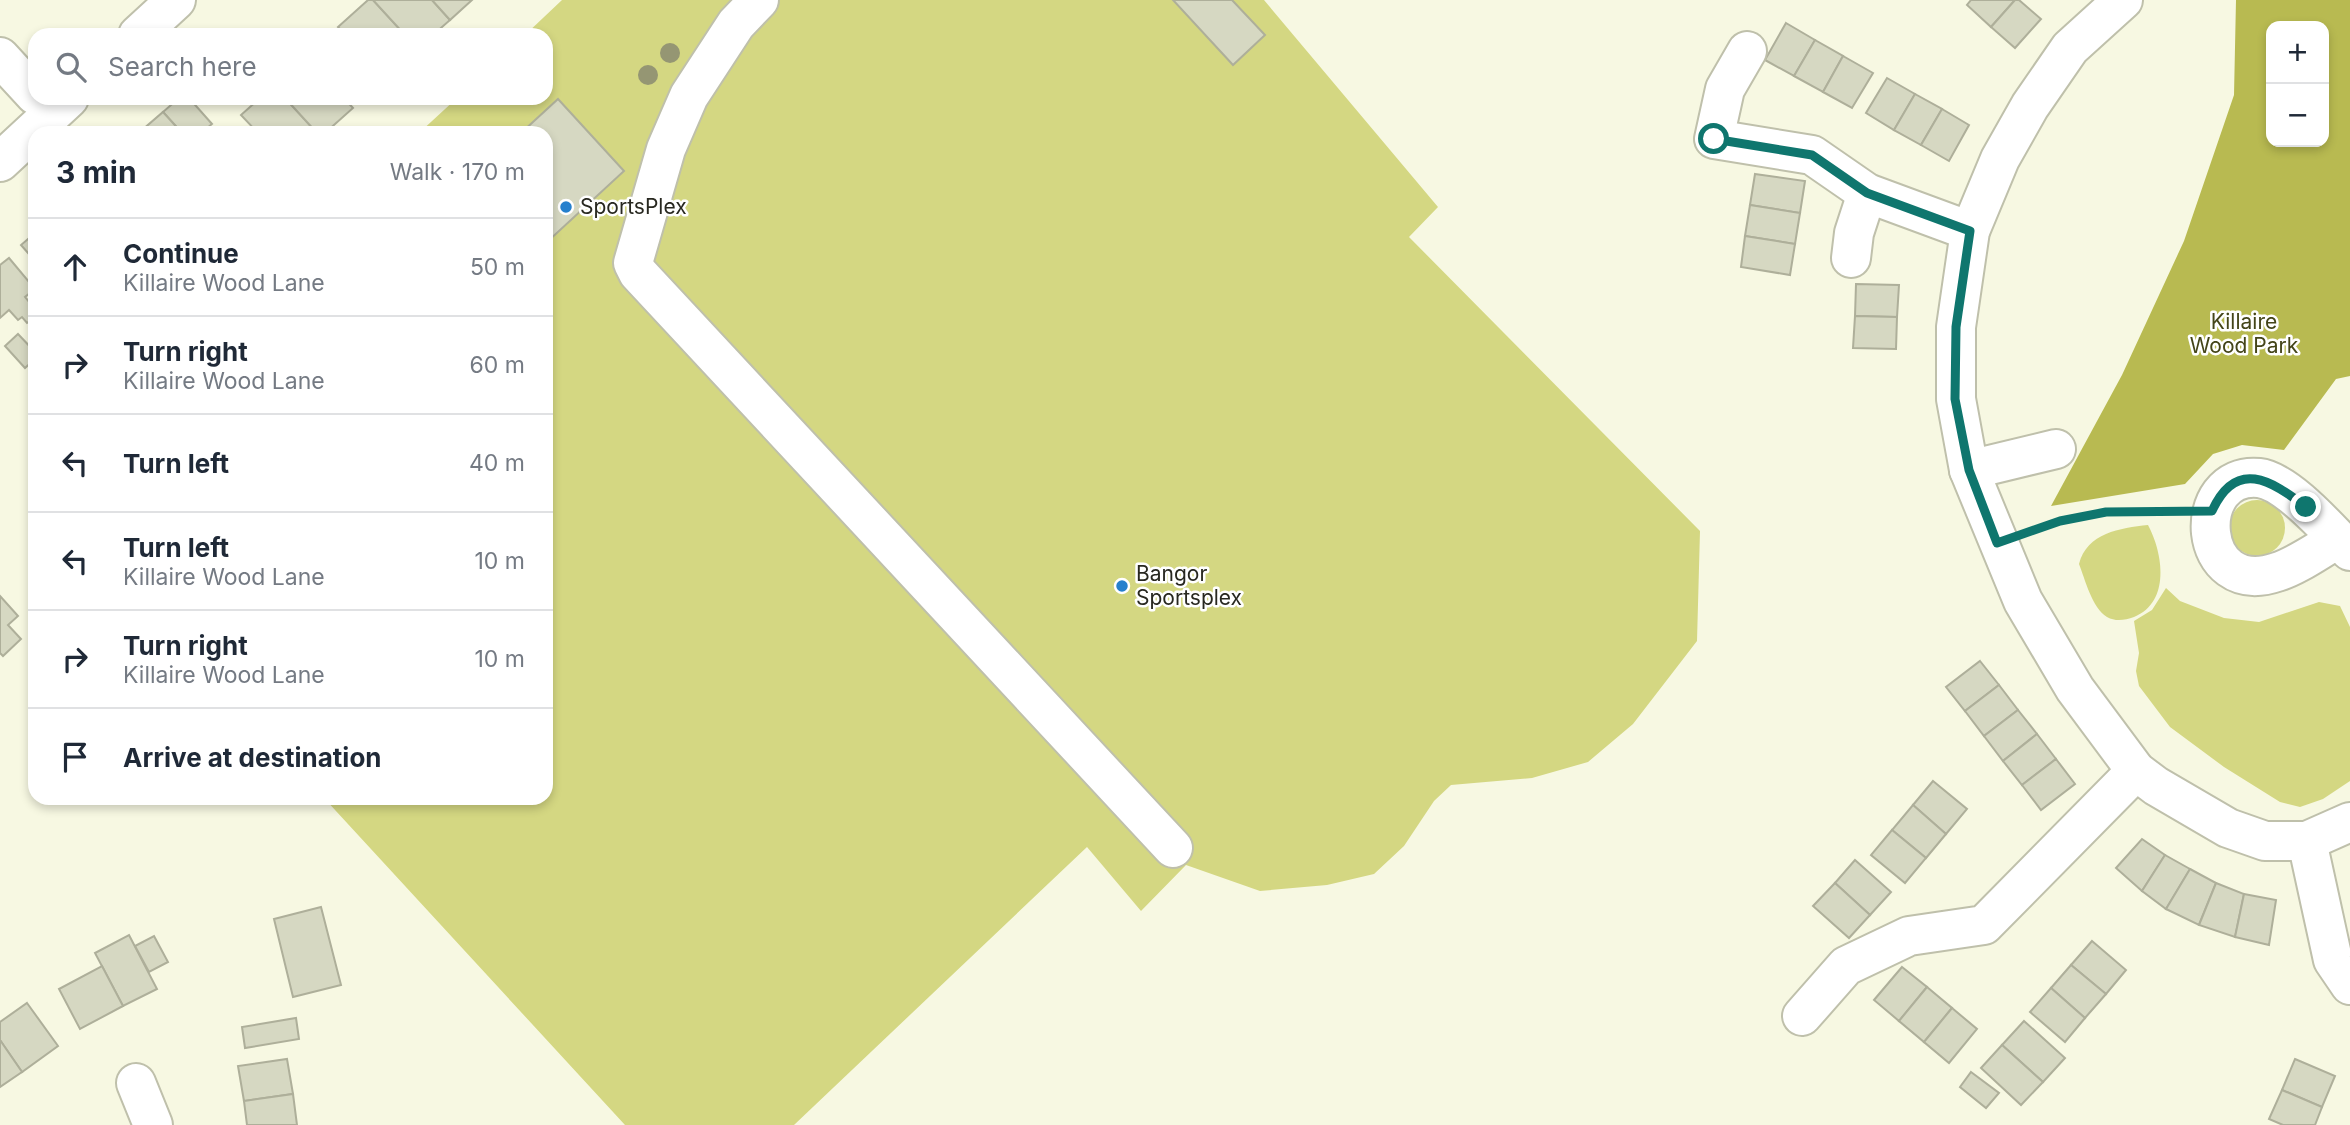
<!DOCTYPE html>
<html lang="en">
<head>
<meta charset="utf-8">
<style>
  :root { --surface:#fff; --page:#f6f6f7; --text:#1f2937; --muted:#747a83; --line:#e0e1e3 }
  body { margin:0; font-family:Inter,sans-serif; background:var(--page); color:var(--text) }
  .controls { position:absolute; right:21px; top:21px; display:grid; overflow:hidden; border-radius:14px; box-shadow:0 4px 10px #0003 }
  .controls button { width:63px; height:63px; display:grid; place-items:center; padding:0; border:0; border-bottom:2px solid var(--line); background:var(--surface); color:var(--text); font:35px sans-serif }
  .stop { position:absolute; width:21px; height:21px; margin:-16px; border:5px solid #0f766e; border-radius:50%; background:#fff }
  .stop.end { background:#0f766e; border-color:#fff; box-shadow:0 2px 7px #0008 }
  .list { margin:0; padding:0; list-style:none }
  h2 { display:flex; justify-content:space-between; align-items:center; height:91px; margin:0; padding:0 28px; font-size:30px }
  h2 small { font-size:23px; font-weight:400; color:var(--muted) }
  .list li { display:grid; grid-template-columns:46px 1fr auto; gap:21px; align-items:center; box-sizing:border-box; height:98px; padding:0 28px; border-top:2px solid var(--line) }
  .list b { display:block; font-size:26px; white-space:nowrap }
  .list p { margin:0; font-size:23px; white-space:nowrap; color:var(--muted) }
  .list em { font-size:23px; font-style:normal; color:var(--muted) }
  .icon { flex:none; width:38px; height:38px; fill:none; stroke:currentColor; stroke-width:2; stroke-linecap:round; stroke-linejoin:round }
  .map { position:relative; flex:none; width:2350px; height:1125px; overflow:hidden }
  .search { position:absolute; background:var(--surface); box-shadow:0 4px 10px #0003; left:28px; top:28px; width:525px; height:77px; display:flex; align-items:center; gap:18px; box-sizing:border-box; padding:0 24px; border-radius:21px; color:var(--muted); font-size:26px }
  .panel { position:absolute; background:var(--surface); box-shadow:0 4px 10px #0003; left:28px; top:126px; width:525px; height:679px; border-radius:21px }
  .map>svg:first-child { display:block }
  .green { fill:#d4d782 }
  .forest { fill:#b8ba51; fill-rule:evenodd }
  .building { fill:#d6d8c2; stroke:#aeaf9a; stroke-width:2 }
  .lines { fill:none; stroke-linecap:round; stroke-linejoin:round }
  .minor-casing { stroke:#bfc0ab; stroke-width:42 }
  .path { stroke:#a6a696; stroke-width:4.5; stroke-dasharray:5 5; stroke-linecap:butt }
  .minor { stroke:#fff; stroke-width:38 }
  .tree { fill:#959673 }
  .route { stroke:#0f766e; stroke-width:9 }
  .poi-dot { fill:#2580cd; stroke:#fff; stroke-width:2.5 }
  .labels { text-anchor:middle; stroke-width:5; stroke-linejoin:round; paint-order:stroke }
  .poi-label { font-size:21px; fill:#282820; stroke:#fff; text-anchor:start }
  .park-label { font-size:21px; fill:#444519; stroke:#fff }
</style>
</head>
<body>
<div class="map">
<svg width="2350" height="1125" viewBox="0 0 2350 1125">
  <rect width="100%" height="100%" fill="#f7f8e2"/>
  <g class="green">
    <polygon points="562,0 1264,0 1438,207 1409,237 1700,531 1697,641 1633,724 1588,762 1532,778 1451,785 1434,801 1404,846 1374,874 1327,885 1260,891 1186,865 1141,911 1087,847 794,1125 625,1125 324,798 546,798 546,133 419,133 457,98 546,98 546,35 525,35"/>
    <circle cx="2257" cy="528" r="28"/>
    <path d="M 2148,525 C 2163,553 2171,602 2134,617 C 2125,620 2116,622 2107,617 C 2092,608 2085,579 2079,564 C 2087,533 2120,528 2148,525 Z"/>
    <polygon points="2166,588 2180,601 2224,618 2259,622 2319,602 2340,606 2350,627 2350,781 2323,799 2300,807 2280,802 2224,767 2170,727 2139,686 2136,671 2139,653 2134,621 2152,610"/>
  </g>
  <path class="forest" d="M 2236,0 L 2350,0 L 2350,376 L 2336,379 L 2284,450 L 2242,445 L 2213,454 L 2185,484 L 2051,506 L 2122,375 L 2184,241 L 2234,95 ZM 2271,26 L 2324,26 L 2324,142 L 2271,142 Z"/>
  <g class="building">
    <polygon points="368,0 373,0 405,35 346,35 338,27"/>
    <polygon points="373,0 432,0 450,20 433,35 405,35"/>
    <polygon points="432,0 472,0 450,20"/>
    <polygon points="1173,0 1232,0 1265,35 1233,65"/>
    <polygon points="1971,0 2015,0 1991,27 1967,5"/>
    <polygon points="2015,0 2019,0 2041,19 2015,48 1991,27"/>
    <polygon points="1786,23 1815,40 1794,76 1765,60"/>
    <polygon points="1815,40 1843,56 1823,92 1794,76"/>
    <polygon points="1843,56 1873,73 1852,108 1823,92"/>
    <polygon points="1887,78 1915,94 1894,130 1866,113"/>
    <polygon points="1915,94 1942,109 1921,145 1894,130"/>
    <polygon points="179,98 189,98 212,124 201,133 182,133 163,112"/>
    <polygon points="260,98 285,98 317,133 258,133 241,115"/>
    <polygon points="285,98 344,98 353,108 325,133 317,133"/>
    <polygon points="558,99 624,171 546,243 546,133 521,133"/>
    <polygon points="1942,109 1969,125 1949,161 1921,145"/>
    <polygon points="163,112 182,133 144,133 141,131"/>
    <polygon points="1755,174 1805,181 1800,213 1750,205"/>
    <polygon points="1750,205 1800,213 1795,244 1745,236"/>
    <polygon points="35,233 35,261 21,245"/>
    <polygon points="1745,236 1795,244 1790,275 1741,267"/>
    <polygon points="9,258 35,289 25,297 35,309 35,317 27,323 22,317 18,320 9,310 0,318 0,265"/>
    <polygon points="1856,284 1899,285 1897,317 1855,316"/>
    <polygon points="1855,316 1897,317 1896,349 1853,348"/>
    <polygon points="18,334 35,352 35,359 25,368 5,346"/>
    <polygon points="0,596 18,616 8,625 21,639 3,656 0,653"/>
    <polygon points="1980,661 1999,685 1965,711 1946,687"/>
    <polygon points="1999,685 2018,710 1984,736 1965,711"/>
    <polygon points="2018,710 2037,734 2003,761 1984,736"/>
    <polygon points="2037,734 2056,759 2022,785 2003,761"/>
    <polygon points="2056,759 2075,784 2041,810 2022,785"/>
    <polygon points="1933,781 1967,809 1946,834 1913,805"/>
    <polygon points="1913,805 1946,834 1926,858 1892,830"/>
    <polygon points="1892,830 1926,858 1905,883 1871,855"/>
    <polygon points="2142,839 2165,855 2142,891 2116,868"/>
    <polygon points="2165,855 2190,869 2166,909 2142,891"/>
    <polygon points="1855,860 1891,892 1870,915 1835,883"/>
    <polygon points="2190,869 2216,883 2199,925 2166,909"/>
    <polygon points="1835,883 1870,915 1849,938 1813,906"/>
    <polygon points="2216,883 2244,894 2235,937 2199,925"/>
    <polygon points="2244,894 2276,900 2269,945 2235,937"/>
    <polygon points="321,907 341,985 293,997 274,919"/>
    <polygon points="129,935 157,989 123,1006 95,953"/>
    <polygon points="154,936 168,962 149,972 135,946"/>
    <polygon points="2092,941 2126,970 2106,994 2071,965"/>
    <polygon points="2071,965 2106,994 2085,1018 2051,988"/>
    <polygon points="102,966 123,1006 80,1029 59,989"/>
    <polygon points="1902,967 1927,987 1899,1021 1874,1000"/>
    <polygon points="1927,987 1952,1008 1924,1042 1899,1021"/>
    <polygon points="2051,988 2085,1018 2065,1042 2030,1012"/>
    <polygon points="27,1003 58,1046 22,1072 0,1040 0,1022"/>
    <polygon points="1952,1008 1977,1029 1949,1063 1924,1042"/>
    <polygon points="296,1018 299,1039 245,1048 242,1027"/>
    <polygon points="2024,1021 2065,1058 2043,1082 2002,1045"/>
    <polygon points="0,1040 22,1072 0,1087"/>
    <polygon points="2002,1045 2043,1082 2021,1105 1981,1068"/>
    <polygon points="287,1059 293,1094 244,1101 238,1066"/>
    <polygon points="2295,1059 2335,1076 2322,1107 2282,1090"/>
    <polygon points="1971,1072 1999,1093 1986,1108 1960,1087"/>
    <polygon points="2282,1090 2322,1107 2315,1125 2283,1125 2269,1119"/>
    <polygon points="293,1094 297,1125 247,1125 244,1101"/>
  </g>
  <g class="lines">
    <defs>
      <g id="minor">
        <polyline points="759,0 736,24 689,96 666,149 633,263 638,273 1173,848"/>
        <polyline points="2123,0 2070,48 2030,106 2000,159 1970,231 1956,327 1956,399 1969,470 2023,601 2075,689 2136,771 2156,786 2228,828 2265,841 2307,841 2350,822"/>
        <polyline points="138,35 176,0"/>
        <polyline points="1747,51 1725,89 1714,139 1812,155 1867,193 1970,231"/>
        <polyline points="0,57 35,95"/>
        <polyline points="0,162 69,98"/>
        <polyline points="1851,258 1854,233 1867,193"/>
        <polyline points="1969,470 2056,449"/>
        <path d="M 2338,539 C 2320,549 2297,566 2277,572 C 2195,600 2189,471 2259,478 C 2287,481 2330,531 2350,551"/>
        <polyline points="2307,841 2333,960 2350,985"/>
        <polyline points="1802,1016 1846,966 1909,936 1984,925 2136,771"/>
        <polyline points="136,1083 153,1125"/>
      </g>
    </defs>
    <use href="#minor" class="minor-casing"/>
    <polyline class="path" points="2033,530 2060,521 2106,512 2176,511"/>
    <use href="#minor" class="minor"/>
  </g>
  <g class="tree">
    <circle cx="670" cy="53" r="10"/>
    <circle cx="648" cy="75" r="10"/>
  </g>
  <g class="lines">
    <path class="route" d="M 1714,139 L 1812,155 L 1867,193 L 1970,231 L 1956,327 L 1955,399 L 1969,470 L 1997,543 L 2060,521 L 2106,512 L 2212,511 C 2236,458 2271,480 2306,507"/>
  </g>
  <g class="poi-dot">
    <circle cx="566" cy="207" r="7"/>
    <circle cx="1122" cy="586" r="7"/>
  </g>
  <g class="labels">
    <g class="poi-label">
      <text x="580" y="214">SportsPlex</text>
      <text x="1136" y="581">Bangor<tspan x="1136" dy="24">Sportsplex</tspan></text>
    </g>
    <g class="park-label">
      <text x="2244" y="329">Killaire<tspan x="2244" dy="24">Wood Park</tspan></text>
    </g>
  </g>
</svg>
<div class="controls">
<button>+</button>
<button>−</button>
</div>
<div class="stop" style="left:1714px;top:139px"></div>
<div class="stop end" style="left:2306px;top:507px"></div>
<div class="search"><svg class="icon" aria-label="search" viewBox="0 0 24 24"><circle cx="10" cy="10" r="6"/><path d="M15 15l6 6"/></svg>Search here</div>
<section class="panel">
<h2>3 min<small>Walk · 170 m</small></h2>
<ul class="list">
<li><svg class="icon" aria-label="ahead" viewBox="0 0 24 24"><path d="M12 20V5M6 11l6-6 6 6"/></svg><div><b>Continue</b><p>Killaire Wood Lane</p></div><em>50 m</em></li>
<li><svg class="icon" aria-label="right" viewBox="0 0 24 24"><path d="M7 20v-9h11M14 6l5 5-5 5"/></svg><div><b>Turn right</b><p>Killaire Wood Lane</p></div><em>60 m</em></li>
<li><svg class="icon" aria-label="left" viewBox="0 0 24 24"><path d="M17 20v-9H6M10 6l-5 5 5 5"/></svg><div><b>Turn left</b></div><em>40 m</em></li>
<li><svg class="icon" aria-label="left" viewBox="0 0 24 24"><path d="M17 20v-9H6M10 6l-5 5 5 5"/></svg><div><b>Turn left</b><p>Killaire Wood Lane</p></div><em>10 m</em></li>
<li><svg class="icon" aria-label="right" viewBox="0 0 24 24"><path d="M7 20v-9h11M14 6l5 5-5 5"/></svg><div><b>Turn right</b><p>Killaire Wood Lane</p></div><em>10 m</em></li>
<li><svg class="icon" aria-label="arrive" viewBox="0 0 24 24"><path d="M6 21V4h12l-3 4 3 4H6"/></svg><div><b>Arrive at destination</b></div></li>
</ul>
</section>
</div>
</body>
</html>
